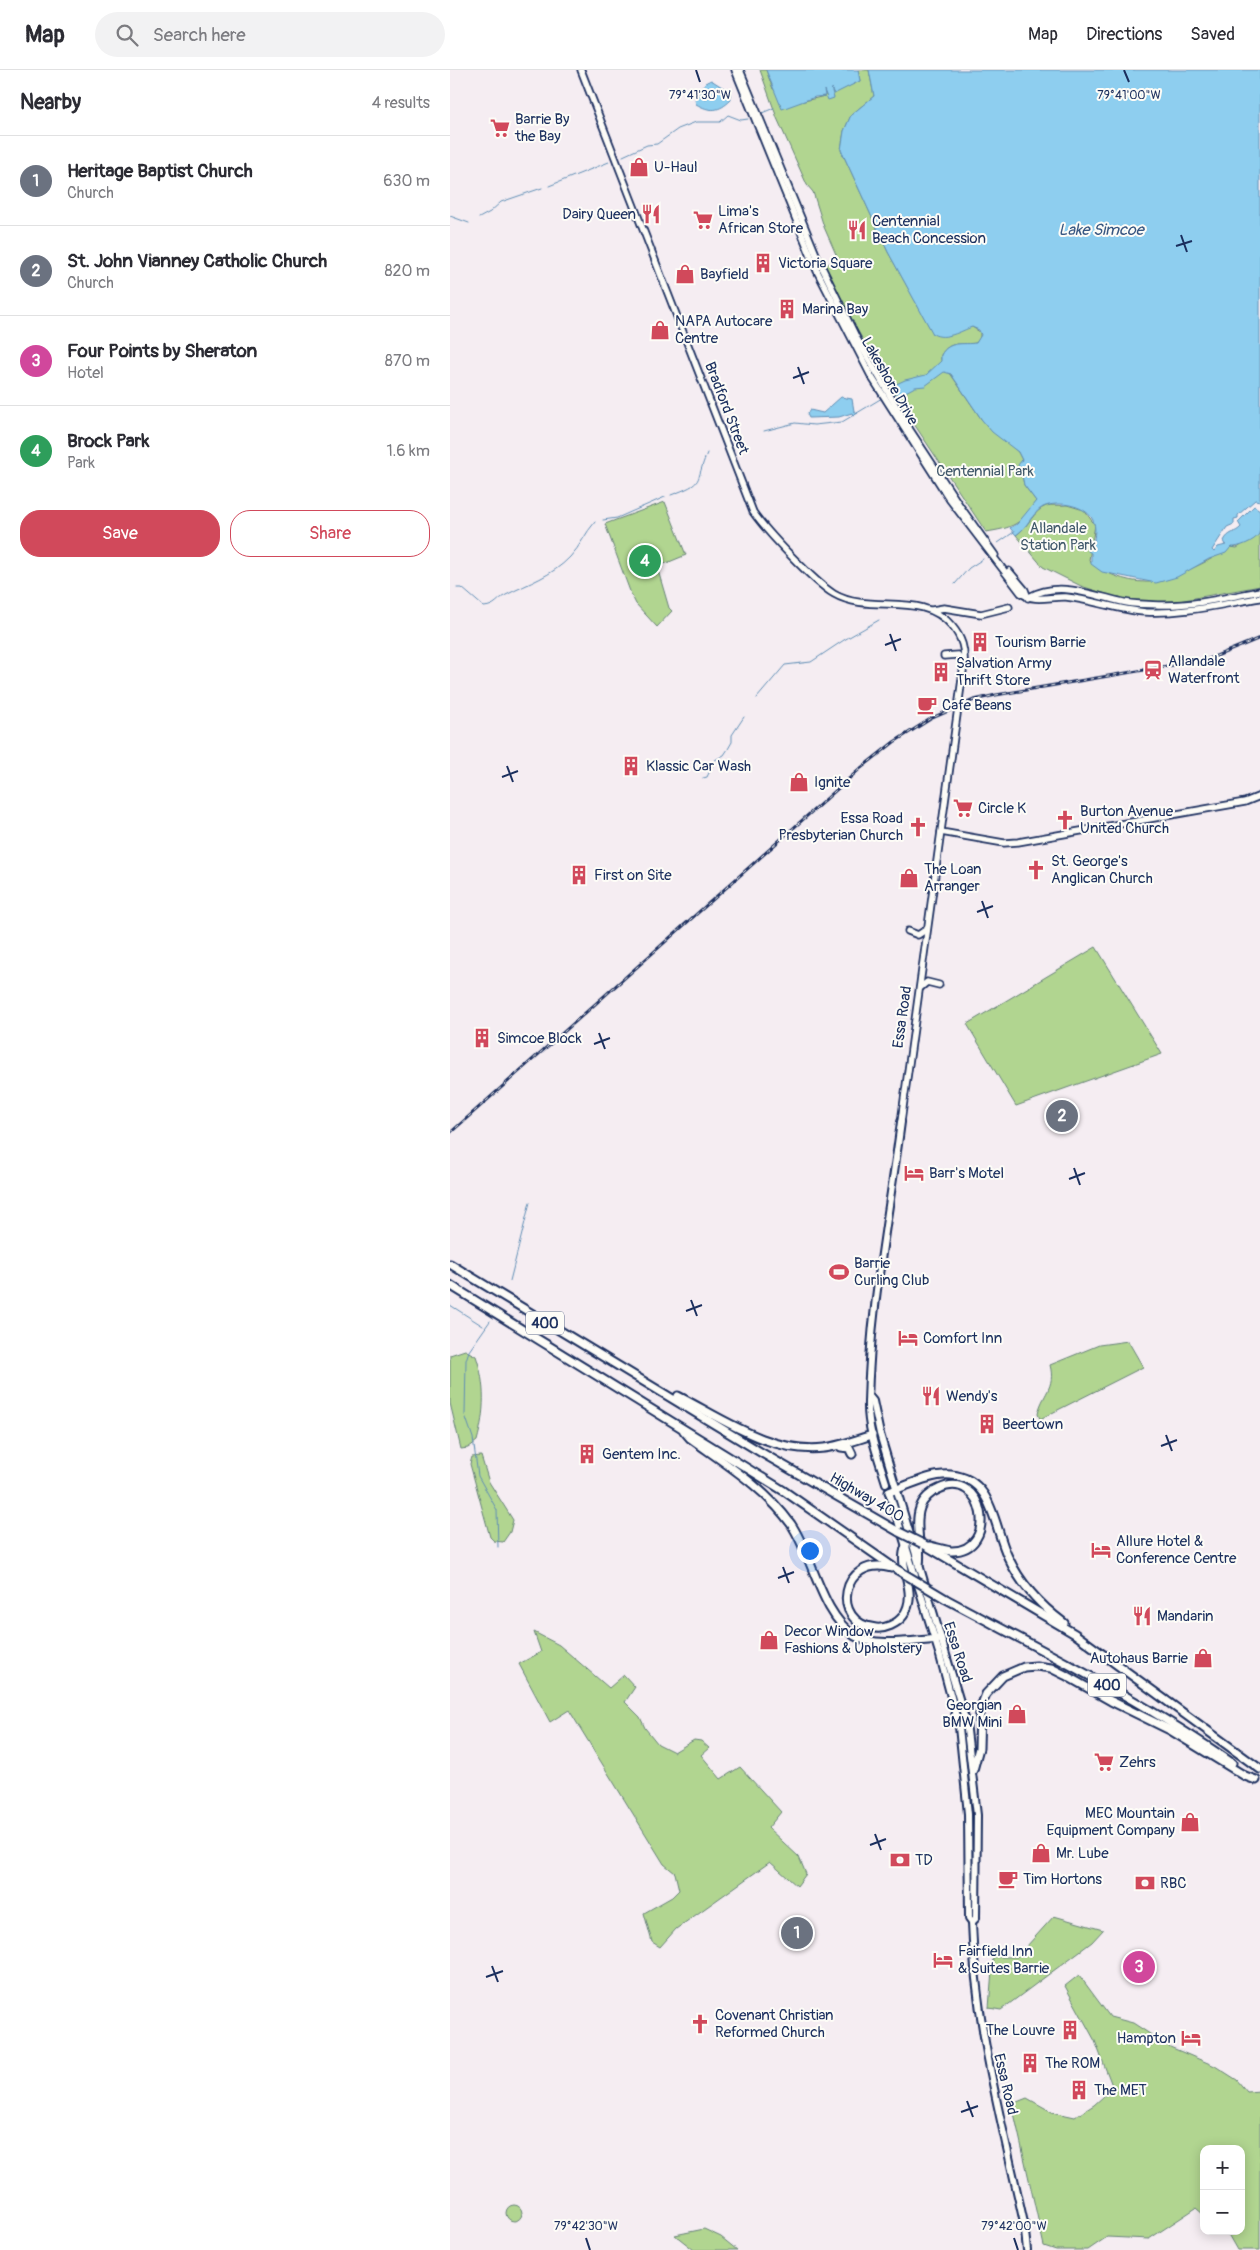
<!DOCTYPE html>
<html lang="en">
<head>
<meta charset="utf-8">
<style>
  :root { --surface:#fff; --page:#f2f2f3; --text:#2b2b33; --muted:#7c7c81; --line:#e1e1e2; --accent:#d1495b }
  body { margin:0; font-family:Pangolin,sans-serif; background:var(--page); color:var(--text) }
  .controls { position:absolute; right:15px; bottom:15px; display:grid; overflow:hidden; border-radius:10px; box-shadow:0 2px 12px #0003 }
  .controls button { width:45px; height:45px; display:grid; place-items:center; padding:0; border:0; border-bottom:1px solid var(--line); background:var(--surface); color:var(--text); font:25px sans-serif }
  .you { position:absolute; left:359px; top:1480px; width:18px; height:18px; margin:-12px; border:4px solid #fff; border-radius:50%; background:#1a73e8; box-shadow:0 0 0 8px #1a73e833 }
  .badge { display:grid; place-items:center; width:32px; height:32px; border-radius:50%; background:var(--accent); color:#fff; font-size:16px; font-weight:700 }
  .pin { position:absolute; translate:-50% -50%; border:2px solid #fff; box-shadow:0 1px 5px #0006 }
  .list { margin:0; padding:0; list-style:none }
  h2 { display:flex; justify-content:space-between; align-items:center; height:65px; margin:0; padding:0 20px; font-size:21px }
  h2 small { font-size:16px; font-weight:400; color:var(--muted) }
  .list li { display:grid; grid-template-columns:32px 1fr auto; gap:15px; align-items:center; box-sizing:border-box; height:90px; padding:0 20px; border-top:1px solid var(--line) }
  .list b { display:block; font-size:19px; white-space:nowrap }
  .list p { margin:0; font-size:16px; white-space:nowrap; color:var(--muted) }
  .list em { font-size:16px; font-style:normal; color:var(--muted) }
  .actions { display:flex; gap:10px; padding:15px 20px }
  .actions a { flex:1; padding:11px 0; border:1px solid var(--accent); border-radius:20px; text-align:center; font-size:18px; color:var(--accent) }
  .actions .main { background:var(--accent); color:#fff }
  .icon { flex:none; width:28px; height:28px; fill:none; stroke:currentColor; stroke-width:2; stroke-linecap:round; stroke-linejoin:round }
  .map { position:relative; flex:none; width:810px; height:2180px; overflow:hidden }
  header { display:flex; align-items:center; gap:30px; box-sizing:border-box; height:70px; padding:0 25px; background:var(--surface); border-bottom:1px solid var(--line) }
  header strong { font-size:24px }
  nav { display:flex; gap:28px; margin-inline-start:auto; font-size:18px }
  .search { width:350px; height:45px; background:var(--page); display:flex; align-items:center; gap:12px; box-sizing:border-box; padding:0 18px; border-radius:28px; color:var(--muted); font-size:19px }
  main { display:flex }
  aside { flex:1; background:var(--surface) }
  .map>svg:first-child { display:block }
  .green { fill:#b1d590; stroke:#668277 }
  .water { fill:#8eceef; stroke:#608eb5 }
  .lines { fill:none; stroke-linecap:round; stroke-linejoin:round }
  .stream { stroke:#608eb5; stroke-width:1 }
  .secondary-casing { stroke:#1b2f5e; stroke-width:9 }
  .primary-casing { stroke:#1b2f5e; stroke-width:10 }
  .motorway-casing { stroke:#1b2f5e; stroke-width:11 }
  .secondary { stroke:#fdfcf7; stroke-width:5.5 }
  .primary { stroke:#fdfcf7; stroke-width:6 }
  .motorway { stroke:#fdfcf7; stroke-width:7 }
  .rail-casing { stroke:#1b2f5e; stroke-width:3 }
  .rail { stroke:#fdfcf7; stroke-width:1; stroke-dasharray:4; stroke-linecap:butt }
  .motorway-bridge-casing { stroke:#1b2f5e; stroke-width:11; stroke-linecap:butt }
  .motorway-bridge { stroke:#fdfcf7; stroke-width:7 }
  .ticks { fill:none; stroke:#1b2f5e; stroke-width:2 }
  .labels { text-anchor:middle; stroke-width:4; stroke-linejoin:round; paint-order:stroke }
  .shield { fill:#fdfcf7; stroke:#5f6c8c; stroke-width:1 }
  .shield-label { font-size:14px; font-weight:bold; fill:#1b2f5e }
  .poi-label { font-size:15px; fill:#1b2f5e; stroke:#fdfcf7; text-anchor:start }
  .street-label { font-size:15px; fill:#1b2f5e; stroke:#fdfcf7 }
  .park-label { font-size:15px; fill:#40586a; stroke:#fdfcf7 }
  .water-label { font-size:16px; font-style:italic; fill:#385782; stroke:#fdfcf7 }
  .ticks-label { font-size:12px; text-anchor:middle; fill:#1b2f5e; stroke:#fdfcf7; stroke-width:4; stroke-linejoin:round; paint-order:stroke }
</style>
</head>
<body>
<header>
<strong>Map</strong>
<div class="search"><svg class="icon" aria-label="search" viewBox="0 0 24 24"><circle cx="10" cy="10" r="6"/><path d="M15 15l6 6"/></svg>Search here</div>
<nav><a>Map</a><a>Directions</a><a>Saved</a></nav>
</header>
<main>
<aside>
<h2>Nearby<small>4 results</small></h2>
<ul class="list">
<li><span class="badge" style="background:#6b7280">1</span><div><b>Heritage Baptist Church</b><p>Church</p></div><em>630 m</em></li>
<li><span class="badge" style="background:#6b7280">2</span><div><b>St. John Vianney Catholic Church</b><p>Church</p></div><em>820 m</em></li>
<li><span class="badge" style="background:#d1479c">3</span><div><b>Four Points by Sheraton</b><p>Hotel</p></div><em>870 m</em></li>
<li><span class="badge" style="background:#2e9e5b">4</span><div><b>Brock Park</b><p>Park</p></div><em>1.6 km</em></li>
</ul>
<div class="actions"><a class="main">Save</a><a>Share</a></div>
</aside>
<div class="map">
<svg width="810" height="2180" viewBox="0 0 810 2180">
  <rect width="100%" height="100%" fill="#f5edf2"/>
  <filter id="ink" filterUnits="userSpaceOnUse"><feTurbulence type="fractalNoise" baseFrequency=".02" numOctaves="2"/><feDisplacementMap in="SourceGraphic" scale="10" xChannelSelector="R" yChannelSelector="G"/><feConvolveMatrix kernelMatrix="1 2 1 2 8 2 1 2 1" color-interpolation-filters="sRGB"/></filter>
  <g filter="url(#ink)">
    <g class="green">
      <path d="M 310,0 L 316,0 L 323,19 L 350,32 L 375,26 L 375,20 L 383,28 L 380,18 L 384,23 L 410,11 L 408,0 L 419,0 L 424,26 L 401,45 L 394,61 L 391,80 L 438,182 L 483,263 L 522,257 L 530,262 L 530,268 L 526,273 C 513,275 499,270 491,285 L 491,290 L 532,350 L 568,382 L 572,390 L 569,398 L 571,399 L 574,415 L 586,431 C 571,455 562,458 536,462 L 456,342 L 406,258 L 376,198 L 376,195 L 388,189 L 374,157 L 363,122 L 357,115 L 327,48 Z"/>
      <polygon points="215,432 236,485 207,497 219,538 222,541 207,557 186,534 181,524 155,454"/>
      <path d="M 617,435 L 634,440 L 645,455 L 639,490 C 653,503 675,512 696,512 C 716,513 764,489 781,477 L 787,478 L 810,463 L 810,516 L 723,532 L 678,531 L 631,516 L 593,497 L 566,465 C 578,458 583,441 596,436 C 602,434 610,436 617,435 Z"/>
      <polygon points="646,877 712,984 566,1036 517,954"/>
      <path d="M 678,1271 L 693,1297 L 590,1349 L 588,1344 C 592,1324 606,1318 600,1295 L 649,1275 Z"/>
      <path d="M 15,1280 L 26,1286 C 36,1315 35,1342 27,1371 L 18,1378 L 11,1379 L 0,1333 L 0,1285 Z"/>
      <polygon points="31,1386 39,1412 63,1450 60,1462 53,1472 44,1471 40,1467 20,1394 22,1387"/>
      <polygon points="84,1562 109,1575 159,1618 174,1605 185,1617 175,1632 190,1647 195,1658 208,1674 224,1682 244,1670 251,1671 259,1678 251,1685 271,1709 290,1697 331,1742 318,1758 349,1787 356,1804 347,1816 320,1792 226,1859 210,1877 202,1872 194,1843 222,1827 229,1820 225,1803 214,1794 119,1640 100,1652 69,1594 91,1582"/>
      <polygon points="604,1846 653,1860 642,1872 551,1940 539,1938 543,1887 567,1887"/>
      <polygon points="629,1905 660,1947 683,1953 720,1977 765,1996 787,2010 797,2022 810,2021 810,2180 787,2180 779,2166 773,2161 791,2161 791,2079 754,2079 754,2145 746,2138 699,2169 657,2167 638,2180 606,2180 594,2176 562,2034 577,2028 602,2042 625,2047 644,2035 663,2018 645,1971 615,1916"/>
      <circle cx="64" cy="2143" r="8"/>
      <polygon points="254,2159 271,2167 287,2180 244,2180 225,2165"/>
    </g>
    <g class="water">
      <polygon points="316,0 408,0 410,11 384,24 381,18 384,28 378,30 374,20 375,26 365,27 332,39"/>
      <path d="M 419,0 L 810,0 L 810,431 L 805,430 L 788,445 L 788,448 L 784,449 L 784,454 L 777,457 L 762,480 L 764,482 L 768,477 L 776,475 L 774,471 C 778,462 786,463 791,457 L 788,452 L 804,436 L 810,440 C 810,446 810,458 809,464 C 805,471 788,478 781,477 L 776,483 L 759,489 L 727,507 L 706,513 L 652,502 L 641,494 L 641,483 L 638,481 L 638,476 L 643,476 C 644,469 646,460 644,453 C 639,435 608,430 593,437 C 582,443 577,458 566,465 L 560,458 L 567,454 L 586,431 L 574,415 L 571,400 L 568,395 L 572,390 L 568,382 L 542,362 L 532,350 L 501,304 L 494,302 L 475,316 L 465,317 L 448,326 L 442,316 L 455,310 L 476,305 L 491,291 L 491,285 C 499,270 513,275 526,273 L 531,265 L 529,260 L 522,257 C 511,261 495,271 483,264 L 438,182 L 391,80 L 394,61 L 401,45 L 424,26 Z"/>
      <path d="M 261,10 L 280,22 L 281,30 C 269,42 260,42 246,34 L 245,30 L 249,25 L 256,30 L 257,27 L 249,24 L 255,13 Z"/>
      <polygon points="391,327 402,329 404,341 408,343 403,346 402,343 389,347 359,348 357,344 360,340 373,343"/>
    </g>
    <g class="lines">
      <g class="stream">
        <polyline points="312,43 324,38"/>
        <polyline points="173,86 197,75 207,74 228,59 246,52 270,52 278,45 291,50 298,49"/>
        <polyline points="99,116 159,92"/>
        <polyline points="0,146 19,153"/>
        <polyline points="29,148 40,142 51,132 92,118"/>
        <polyline points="314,361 345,353 364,355 392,352 432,328"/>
        <path d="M 221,425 C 256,412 244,414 257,383"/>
        <polyline points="153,450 167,448 215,427"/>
        <polyline points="548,473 564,462"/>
        <polyline points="505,514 519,498 533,489"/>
        <path d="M 7,518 L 12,518 L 34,537 C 46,536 47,529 56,525 C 79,513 102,506 120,487 C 130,477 135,463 145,452"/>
        <polyline points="307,628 335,595 361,592 394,570 429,550"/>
        <polyline points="253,708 257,707 265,690 274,685 278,679 282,672 282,665 294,647"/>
        <polyline points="60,1211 80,1132"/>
        <polyline points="0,1235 33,1256"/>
        <polyline points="40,1251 19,1281 16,1290 15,1345 23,1368 28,1406 47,1440 48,1477"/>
      </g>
      <defs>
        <g id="secondary">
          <path d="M 131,0 L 303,442 C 317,462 364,512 384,524 C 420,545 473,520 502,556 C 512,568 515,579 514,594 L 451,1052"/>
          <path d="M 285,0 L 367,201 L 421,306 L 500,430 L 571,523 C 585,533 600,526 616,527 C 643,530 668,540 695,542 C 734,544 772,534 810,528"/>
          <polyline points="290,0 368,189 407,269 460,360 510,436 545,485"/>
          <polyline points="559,501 575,520 578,528"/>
          <path d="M 579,527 C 609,511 638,524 669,531 C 682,535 697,534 711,535 C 744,536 778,527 810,521"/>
          <polyline points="482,540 494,538 531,544 559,537"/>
          <polyline points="494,586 508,585 513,594"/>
          <polyline points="491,762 554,773 568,772 795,732 810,726"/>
          <polyline points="458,861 468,865 477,859"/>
          <polyline points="470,918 477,912 489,915"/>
        </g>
        <g id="primary">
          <polyline points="419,1326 423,1331 430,1364 516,1652 527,1745 526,1848 522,1852"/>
          <path d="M 436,1413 C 428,1387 417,1359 418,1332 C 420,1238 439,1145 451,1052"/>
          <path d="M 439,1422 L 490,1586 L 509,1657 L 518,1744 L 519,1848 L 522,1852 C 525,1955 552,2053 574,2153 L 577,2180"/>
        </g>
        <g id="motorway">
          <polyline points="0,1194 312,1383 449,1462"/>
          <polyline points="0,1215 334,1421 446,1499"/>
          <path d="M 228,1326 C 273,1349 321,1384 374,1378 C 390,1376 406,1370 422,1365"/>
          <path d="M 234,1361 L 240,1368 C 276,1394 315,1418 341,1454 C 363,1486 371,1545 405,1566 C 425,1578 467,1570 491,1569"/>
          <polyline points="391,1377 399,1378 402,1384"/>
          <path d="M 439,1422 C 457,1416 482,1403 501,1405 C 544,1409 543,1456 558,1487 C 570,1513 591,1536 614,1553"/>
          <polyline points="473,1474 625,1564 810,1699"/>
          <path d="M 469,1495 C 472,1477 464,1454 470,1438 C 473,1429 481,1422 489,1419 C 534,1397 550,1482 501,1481 C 494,1480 486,1477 479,1476"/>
          <path d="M 441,1498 C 391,1484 379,1554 426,1558 C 435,1559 447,1554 453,1546 C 470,1522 446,1497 456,1476"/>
          <path d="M 496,1529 C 593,1581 692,1630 782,1693"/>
          <polyline points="523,1700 529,1678 530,1639 536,1624 553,1606 574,1597 586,1596 601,1598 615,1605 661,1631 720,1660 795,1706 806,1710"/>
        </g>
      </defs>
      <use href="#secondary" class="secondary-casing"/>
      <use href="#primary" class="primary-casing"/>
      <use href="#motorway" class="motorway-casing"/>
      <use href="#secondary" class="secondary"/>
      <use href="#primary" class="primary"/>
      <use href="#motorway" class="motorway"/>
      <defs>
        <polyline id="rail" points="0,1063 411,698 444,672 482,648 524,630 546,625 759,589 810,568"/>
      </defs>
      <use href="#rail" class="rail-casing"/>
      <use href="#rail" class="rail"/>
      <defs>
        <g id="motorway-bridge">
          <polyline points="449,1462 473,1474"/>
          <polyline points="446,1499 496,1529"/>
        </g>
      </defs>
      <use href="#motorway-bridge" class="motorway-bridge-casing"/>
      <use href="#motorway-bridge" class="motorway-bridge"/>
    </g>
  </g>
  <path class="ticks" d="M 246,0 L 250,12M 674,0 L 679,12M 731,165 L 737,182M 726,176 L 742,171M 348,297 L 354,314M 343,308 L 359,302M 440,564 L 446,581M 435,575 L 451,569M 57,696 L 63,712M 52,707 L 68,701M 532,831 L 538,848M 527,842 L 543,836M 149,963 L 155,979M 144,974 L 160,968M 624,1098 L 630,1115M 619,1109 L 635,1103M 241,1230 L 247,1246M 236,1241 L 252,1235M 716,1365 L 722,1381M 711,1376 L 727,1370M 333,1497 L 339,1513M 328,1508 L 344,1502M 425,1764 L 431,1780M 420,1775 L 436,1769M 42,1896 L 48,1912M 36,1907 L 53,1901M 517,2031 L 523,2047M 511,2042 L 528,2036M 136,2168 L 140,2180M 564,2168 L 568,2180"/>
  <defs>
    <symbol id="supermarket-bare" viewBox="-9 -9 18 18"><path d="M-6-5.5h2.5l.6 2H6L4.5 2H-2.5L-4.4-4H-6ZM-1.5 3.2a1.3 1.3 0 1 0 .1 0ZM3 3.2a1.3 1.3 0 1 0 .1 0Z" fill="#d1495b" stroke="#fdfcf7" stroke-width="2.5" paint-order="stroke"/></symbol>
    <symbol id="shop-bare" viewBox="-9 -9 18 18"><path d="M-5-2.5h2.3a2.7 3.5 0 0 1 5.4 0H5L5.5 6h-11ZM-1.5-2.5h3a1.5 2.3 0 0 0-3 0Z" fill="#d1495b" stroke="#fdfcf7" stroke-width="2.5" paint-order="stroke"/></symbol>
    <symbol id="restaurant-bare" viewBox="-9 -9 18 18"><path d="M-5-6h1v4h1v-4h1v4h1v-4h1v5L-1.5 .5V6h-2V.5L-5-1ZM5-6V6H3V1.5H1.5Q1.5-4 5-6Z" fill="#d1495b" stroke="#fdfcf7" stroke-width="2.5" paint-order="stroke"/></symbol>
    <symbol id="building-bare" viewBox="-9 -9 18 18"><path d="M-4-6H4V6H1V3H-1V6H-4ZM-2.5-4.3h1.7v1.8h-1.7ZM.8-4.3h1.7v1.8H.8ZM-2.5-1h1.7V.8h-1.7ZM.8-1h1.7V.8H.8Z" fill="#d1495b" stroke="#fdfcf7" stroke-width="2.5" paint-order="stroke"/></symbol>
    <symbol id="station-bare" viewBox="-9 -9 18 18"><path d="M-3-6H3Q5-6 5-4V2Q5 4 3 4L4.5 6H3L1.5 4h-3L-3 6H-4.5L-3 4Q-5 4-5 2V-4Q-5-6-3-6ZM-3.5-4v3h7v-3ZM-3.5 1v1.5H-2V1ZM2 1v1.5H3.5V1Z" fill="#d1495b" stroke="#fdfcf7" stroke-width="2.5" paint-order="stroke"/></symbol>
    <symbol id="cafe-bare" viewBox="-9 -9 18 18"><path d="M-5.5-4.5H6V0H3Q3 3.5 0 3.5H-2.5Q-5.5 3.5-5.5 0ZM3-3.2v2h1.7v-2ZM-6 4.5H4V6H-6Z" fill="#d1495b" stroke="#fdfcf7" stroke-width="2.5" paint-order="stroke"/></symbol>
    <symbol id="church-bare" viewBox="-9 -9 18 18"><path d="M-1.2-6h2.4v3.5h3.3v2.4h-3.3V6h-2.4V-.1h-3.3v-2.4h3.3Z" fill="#d1495b" stroke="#fdfcf7" stroke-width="2.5" paint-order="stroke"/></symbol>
    <symbol id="hotel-bare" viewBox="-9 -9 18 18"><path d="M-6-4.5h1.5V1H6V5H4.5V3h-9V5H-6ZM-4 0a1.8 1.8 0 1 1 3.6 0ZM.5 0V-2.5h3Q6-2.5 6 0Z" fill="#d1495b" stroke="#fdfcf7" stroke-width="2.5" paint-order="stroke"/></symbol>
    <symbol id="stadium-bare" viewBox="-9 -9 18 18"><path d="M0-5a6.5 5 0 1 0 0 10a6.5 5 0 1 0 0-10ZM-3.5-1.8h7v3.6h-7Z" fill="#d1495b" stroke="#fdfcf7" stroke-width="2.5" paint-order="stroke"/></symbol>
    <symbol id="bank-bare" viewBox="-9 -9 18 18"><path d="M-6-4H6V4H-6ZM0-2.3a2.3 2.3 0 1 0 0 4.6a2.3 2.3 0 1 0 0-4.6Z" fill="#d1495b" stroke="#fdfcf7" stroke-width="2.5" paint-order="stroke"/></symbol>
  </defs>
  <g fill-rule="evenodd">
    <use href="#supermarket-bare" x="36" y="44" width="28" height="28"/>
    <use href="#shop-bare" x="175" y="83" width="28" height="28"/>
    <use href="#restaurant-bare" x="187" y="130" width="28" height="28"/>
    <use href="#supermarket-bare" x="239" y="136" width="28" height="28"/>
    <use href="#restaurant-bare" x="393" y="146" width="28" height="28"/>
    <use href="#building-bare" x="299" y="179" width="28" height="28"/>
    <use href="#shop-bare" x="221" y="190" width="28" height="28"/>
    <use href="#building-bare" x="323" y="225" width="28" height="28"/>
    <use href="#shop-bare" x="196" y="246" width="28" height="28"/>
    <use href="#building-bare" x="516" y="558" width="28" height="28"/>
    <use href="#station-bare" x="689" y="586" width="28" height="28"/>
    <use href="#building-bare" x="477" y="588" width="28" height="28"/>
    <use href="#cafe-bare" x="463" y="621" width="28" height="28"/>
    <use href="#building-bare" x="167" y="682" width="28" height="28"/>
    <use href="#shop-bare" x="335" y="698" width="28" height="28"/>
    <use href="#supermarket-bare" x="499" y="724" width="28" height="28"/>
    <use href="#church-bare" x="601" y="736" width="28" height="28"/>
    <use href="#church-bare" x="454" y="743" width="28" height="28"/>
    <use href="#church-bare" x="572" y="786" width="28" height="28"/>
    <use href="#building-bare" x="115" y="791" width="28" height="28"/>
    <use href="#shop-bare" x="445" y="794" width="28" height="28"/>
    <use href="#building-bare" x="18" y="954" width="28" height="28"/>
    <use href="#hotel-bare" x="450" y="1089" width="28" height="28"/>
    <use href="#stadium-bare" x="375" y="1188" width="28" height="28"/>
    <use href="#hotel-bare" x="444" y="1254" width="28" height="28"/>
    <use href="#restaurant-bare" x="467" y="1312" width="28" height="28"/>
    <use href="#building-bare" x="523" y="1340" width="28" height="28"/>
    <use href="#building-bare" x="123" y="1370" width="28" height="28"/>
    <use href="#hotel-bare" x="637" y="1466" width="28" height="28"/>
    <use href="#restaurant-bare" x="678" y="1532" width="28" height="28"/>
    <use href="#shop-bare" x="305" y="1556" width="28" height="28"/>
    <use href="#shop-bare" x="739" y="1574" width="28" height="28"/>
    <use href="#shop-bare" x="553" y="1630" width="28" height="28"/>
    <use href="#supermarket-bare" x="640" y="1678" width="28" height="28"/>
    <use href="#shop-bare" x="726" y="1738" width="28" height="28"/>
    <use href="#shop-bare" x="577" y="1769" width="28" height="28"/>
    <use href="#bank-bare" x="436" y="1776" width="28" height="28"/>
    <use href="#cafe-bare" x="544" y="1795" width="28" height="28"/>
    <use href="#bank-bare" x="681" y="1799" width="28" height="28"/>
    <use href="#hotel-bare" x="479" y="1876" width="28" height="28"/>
    <use href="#church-bare" x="236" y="1940" width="28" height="28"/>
    <use href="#building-bare" x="606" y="1946" width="28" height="28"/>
    <use href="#hotel-bare" x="727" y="1954" width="28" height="28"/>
    <use href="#building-bare" x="566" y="1979" width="28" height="28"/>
    <use href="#building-bare" x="615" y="2006" width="28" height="28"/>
  </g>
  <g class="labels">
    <g class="shield">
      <rect x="76" y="1241.5" width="38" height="23" rx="4"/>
      <rect x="638" y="1603.5" width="38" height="23" rx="4"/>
    </g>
    <g class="shield-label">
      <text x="95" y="1258">400</text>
      <text x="657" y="1620">400</text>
    </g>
    <g class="poi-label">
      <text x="65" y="54">Barrie By<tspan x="65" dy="17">the Bay</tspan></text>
      <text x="204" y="102">U-Haul</text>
      <text x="268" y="146">Lima's<tspan x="268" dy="17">African Store</tspan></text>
      <text x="186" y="149" text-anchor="end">Dairy Queen</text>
      <text x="422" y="156">Centennial<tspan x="422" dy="17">Beach Concession</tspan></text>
      <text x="328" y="198">Victoria Square</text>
      <text x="250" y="209">Bayfield</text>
      <text x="352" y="244">Marina Bay</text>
      <text x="225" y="256">NAPA Autocare<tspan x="225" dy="17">Centre</tspan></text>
      <text x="545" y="577">Tourism Barrie</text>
      <text x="718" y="596">Allandale<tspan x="718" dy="17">Waterfront</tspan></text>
      <text x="506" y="598">Salvation Army<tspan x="506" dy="17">Thrift Store</tspan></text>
      <text x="492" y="640">Cafe Beans</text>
      <text x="196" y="701">Klassic Car Wash</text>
      <text x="364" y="717">Ignite</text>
      <text x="528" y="743">Circle K</text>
      <text x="630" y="746">Burton Avenue<tspan x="630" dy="17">United Church</tspan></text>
      <text x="453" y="753" text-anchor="end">Essa Road<tspan x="453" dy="17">Presbyterian Church</tspan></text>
      <text x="601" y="796">St. George's<tspan x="601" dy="17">Anglican Church</tspan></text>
      <text x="474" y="804">The Loan<tspan x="474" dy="17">Arranger</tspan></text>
      <text x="144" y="810">First on Site</text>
      <text x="47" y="973">Simcoe Block</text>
      <text x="479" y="1108">Barr's Motel</text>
      <text x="404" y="1198">Barrie<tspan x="404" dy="17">Curling Club</tspan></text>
      <text x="473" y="1273">Comfort Inn</text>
      <text x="496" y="1331">Wendy's</text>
      <text x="552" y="1359">Beertown</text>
      <text x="152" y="1389">Gentem Inc.</text>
      <text x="666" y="1476">Allure Hotel &amp;<tspan x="666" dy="17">Conference Centre</tspan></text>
      <text x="707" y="1551">Mandarin</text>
      <text x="334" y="1566">Decor Window<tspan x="334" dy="17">Fashions &amp; Upholstery</tspan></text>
      <text x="738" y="1593" text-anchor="end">Autohaus Barrie</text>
      <text x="552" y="1640" text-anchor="end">Georgian<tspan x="552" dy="17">BMW Mini</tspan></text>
      <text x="669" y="1697">Zehrs</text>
      <text x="725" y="1748" text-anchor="end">MEC Mountain<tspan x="725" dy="17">Equipment Company</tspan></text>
      <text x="606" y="1788">Mr. Lube</text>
      <text x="465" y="1795">TD</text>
      <text x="573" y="1814">Tim Hortons</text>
      <text x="710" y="1818">RBC</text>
      <text x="508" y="1886">Fairfield Inn<tspan x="508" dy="17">&amp; Suites Barrie</tspan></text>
      <text x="265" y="1950">Covenant Christian<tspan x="265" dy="17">Reformed Church</tspan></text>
      <text x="605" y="1965" text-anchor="end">The Louvre</text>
      <text x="726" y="1973" text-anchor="end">Hampton</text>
      <text x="595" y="1998">The ROM</text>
      <text x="644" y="2025">The MET</text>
    </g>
    <g class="street-label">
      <text transform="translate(440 311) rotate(60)" y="5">Lakeshore Drive</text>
      <text transform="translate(277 338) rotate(69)" y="5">Bradford Street</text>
      <text transform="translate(452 947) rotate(-82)" y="5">Essa Road</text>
      <text transform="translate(417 1427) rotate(30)" y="5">Highway 400</text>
      <text transform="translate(508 1582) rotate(72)" y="5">Essa Road</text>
      <text transform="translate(556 2014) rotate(77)" y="5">Essa Road</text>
    </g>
    <g class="park-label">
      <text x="535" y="406">Centennial Park</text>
      <text x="608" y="463">Allandale<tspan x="608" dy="17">Station Park</tspan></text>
    </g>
    <g class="water-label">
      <text x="651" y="165">Lake Simcoe</text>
    </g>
  </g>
  <g class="ticks-label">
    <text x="250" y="29">79°41'30"W</text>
    <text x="679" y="29">79°41'00"W</text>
    <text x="136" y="2160">79°42'30"W</text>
    <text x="564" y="2160">79°42'00"W</text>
  </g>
</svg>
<div class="controls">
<button>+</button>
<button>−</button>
</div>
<div class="you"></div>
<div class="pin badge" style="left:347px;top:1863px;background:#6b7280">1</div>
<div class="pin badge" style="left:612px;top:1046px;background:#6b7280">2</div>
<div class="pin badge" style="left:689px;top:1897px;background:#d1479c">3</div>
<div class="pin badge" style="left:195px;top:491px;background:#2e9e5b">4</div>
</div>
</main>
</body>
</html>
